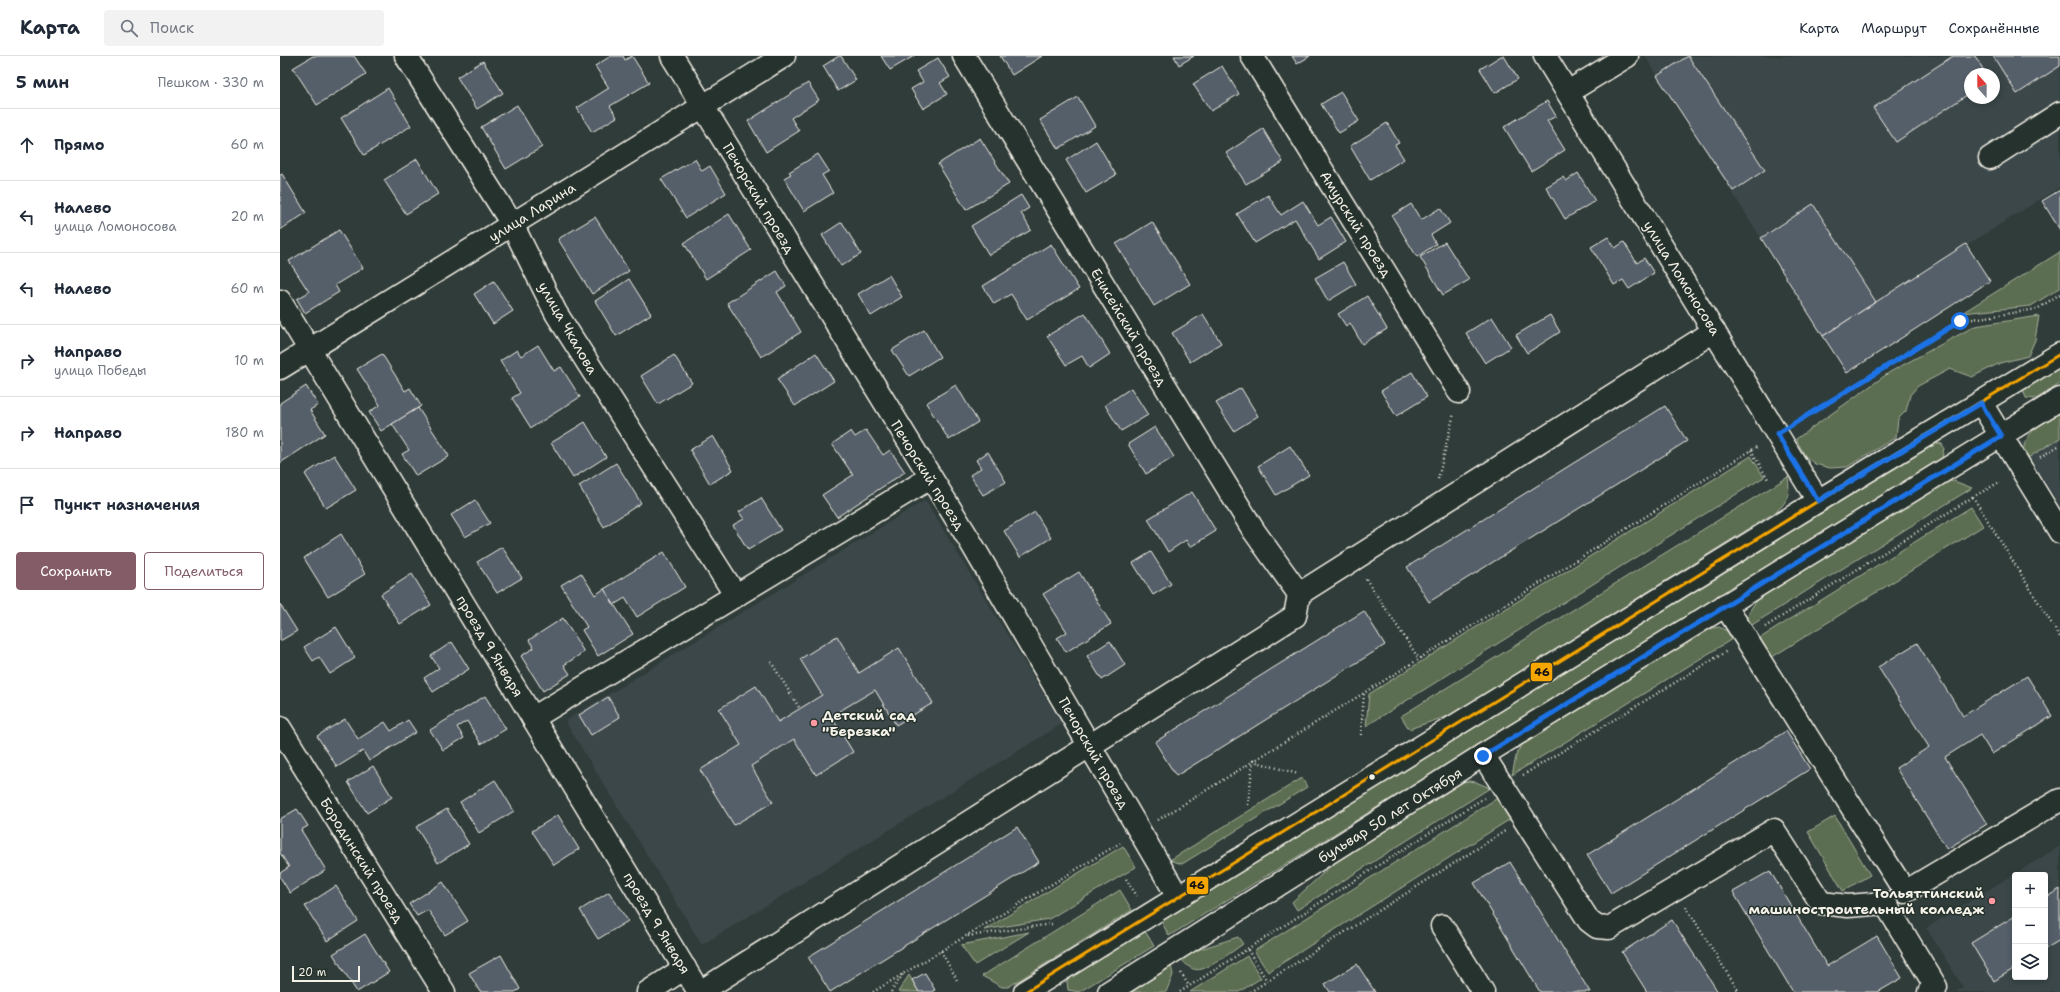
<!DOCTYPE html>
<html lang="ru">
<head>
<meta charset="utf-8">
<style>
  :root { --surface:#fff; --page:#f2f2f3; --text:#1f2937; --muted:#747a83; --line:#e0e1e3; --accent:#845c67 }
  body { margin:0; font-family:"Shantell Sans",sans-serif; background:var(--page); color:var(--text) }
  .controls { position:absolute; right:12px; bottom:12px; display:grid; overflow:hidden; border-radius:4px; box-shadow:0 2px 6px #0003 }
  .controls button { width:36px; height:36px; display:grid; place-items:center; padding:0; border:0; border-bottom:1px solid var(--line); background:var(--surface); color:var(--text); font:20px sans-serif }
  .compass { position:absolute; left:1684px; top:12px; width:36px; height:36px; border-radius:50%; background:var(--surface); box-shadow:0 2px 6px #0003; rotate:339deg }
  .scale { position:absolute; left:12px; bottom:10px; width:68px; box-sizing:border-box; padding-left:4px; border:2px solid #f4f1e8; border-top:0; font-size:11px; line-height:14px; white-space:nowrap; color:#f4f1e8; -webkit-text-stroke:3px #26332d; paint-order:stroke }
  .stop { position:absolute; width:12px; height:12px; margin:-9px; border:3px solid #1a73e8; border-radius:50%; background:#fff }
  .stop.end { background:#1a73e8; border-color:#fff; box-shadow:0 1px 4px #0008 }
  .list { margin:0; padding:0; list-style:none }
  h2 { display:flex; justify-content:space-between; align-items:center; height:52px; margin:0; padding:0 16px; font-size:17px }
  h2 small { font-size:13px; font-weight:400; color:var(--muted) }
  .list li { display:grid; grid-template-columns:26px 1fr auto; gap:12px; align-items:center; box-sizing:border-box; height:72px; padding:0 16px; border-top:1px solid var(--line) }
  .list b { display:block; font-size:15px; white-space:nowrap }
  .list p { margin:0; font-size:13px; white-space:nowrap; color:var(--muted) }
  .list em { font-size:13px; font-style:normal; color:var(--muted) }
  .actions { display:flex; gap:8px; padding:12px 16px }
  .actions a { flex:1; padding:9px 0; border:1px solid var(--accent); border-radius:4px; text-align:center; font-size:14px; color:var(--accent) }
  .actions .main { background:var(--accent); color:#fff }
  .icon { flex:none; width:22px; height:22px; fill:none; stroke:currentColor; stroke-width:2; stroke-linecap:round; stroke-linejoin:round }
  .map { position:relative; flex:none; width:1780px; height:936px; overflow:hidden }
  header { display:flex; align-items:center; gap:24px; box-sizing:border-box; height:56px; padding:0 20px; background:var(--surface); border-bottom:1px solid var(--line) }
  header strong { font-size:19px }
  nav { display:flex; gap:22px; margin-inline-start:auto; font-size:14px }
  .search { width:280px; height:36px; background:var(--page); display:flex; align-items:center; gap:10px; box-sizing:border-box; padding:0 14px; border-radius:4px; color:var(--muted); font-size:15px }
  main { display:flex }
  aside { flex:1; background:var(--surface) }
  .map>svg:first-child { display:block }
  .built { fill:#3a4648; fill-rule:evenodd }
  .green { fill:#5c6e51; stroke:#a8b09c }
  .building { fill:#555e6b; stroke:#f4f1e8 }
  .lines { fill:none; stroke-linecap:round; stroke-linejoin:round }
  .minor-casing { stroke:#f4f1e8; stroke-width:25 }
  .major-casing { stroke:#f4f1e8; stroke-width:25 }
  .path { stroke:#f4f1e8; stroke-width:2.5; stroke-dasharray:1 3; stroke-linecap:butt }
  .minor { stroke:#26332d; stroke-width:22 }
  .major { stroke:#26332d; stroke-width:22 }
  .bus-1-casing { stroke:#26332d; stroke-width:6 }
  .bus-1 { stroke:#f7a600; stroke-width:3 }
  .route { stroke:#1a73e8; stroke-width:5 }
  .poi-dot { fill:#ff9aa2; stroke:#26332d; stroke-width:1.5 }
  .bus-dot { fill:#f4f1e8; stroke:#26332d; stroke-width:1.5 }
  .labels { text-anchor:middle; stroke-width:3; stroke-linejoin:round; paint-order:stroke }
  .street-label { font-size:14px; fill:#f4f1e8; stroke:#26332d }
  .poi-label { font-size:14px; font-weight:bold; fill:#f4f1e8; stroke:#26332d; text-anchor:start }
  .line-badge { stroke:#26332d; stroke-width:1.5 }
  .pale-badge-label { font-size:11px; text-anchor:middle; font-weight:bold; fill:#111 }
</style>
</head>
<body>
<header>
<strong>Карта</strong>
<div class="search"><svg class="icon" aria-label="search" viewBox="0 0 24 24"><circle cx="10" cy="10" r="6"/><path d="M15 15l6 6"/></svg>Поиск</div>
<nav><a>Карта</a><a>Маршрут</a><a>Сохранённые</a></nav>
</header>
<main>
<aside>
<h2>5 мин<small>Пешком · 330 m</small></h2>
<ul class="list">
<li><svg class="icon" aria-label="ahead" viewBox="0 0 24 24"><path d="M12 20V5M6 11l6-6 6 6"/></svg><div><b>Прямо</b></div><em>60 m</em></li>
<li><svg class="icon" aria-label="left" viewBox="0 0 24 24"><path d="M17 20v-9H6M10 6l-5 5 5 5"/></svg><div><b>Налево</b><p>улица Ломоносова</p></div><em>20 m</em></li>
<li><svg class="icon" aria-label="left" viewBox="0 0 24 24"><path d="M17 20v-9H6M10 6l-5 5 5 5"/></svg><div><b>Налево</b></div><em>60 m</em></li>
<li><svg class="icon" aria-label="right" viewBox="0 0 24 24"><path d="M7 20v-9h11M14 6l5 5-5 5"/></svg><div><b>Направо</b><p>улица Победы</p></div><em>10 m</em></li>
<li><svg class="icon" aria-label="right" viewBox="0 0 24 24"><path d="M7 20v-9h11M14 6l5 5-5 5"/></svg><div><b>Направо</b></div><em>180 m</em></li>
<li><svg class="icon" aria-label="arrive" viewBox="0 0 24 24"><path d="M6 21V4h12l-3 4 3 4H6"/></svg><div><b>Пункт назначения</b></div></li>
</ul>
<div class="actions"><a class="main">Сохранить</a><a>Поделиться</a></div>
</aside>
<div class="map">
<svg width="1780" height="936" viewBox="0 0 1780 936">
  <rect width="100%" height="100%" fill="#2f3c39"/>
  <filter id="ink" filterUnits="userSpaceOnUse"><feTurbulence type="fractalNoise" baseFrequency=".025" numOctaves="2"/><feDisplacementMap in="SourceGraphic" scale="8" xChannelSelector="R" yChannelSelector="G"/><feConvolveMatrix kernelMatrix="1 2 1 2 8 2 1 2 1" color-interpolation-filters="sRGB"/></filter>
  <g filter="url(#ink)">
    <g class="built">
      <path d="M 1365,0 L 1780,0 L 1780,131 L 1596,246 L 1534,148 L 1481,182 ZM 1690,18 L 1714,18 L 1714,42 L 1690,42 Z"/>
      <polygon points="1780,363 1780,450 1741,387"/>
      <polygon points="645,444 782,668 422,889 285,665"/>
      <path d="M 1780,790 L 1780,936 L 1676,936 L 1683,931 L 1646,872 ZM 1735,819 L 1765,819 L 1765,921 L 1735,921 Z"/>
    </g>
    <g class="green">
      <polygon points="1780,196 1780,232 1751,250 1682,257"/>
      <polygon points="1759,260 1755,284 1748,300 1720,307 1692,321 1670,313 1638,330 1630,339 1626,355 1618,363 1616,381 1567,411 1550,412 1535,408 1525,400 1516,383 1610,316 1695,270"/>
      <polygon points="1780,309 1780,328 1756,343 1746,342 1743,334 1748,329"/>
      <path d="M 1780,357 L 1780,382 L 1743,405 C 1741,376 1759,370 1780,357 Z"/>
      <polygon points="1657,387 1662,388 1664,392 1662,402 889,880 881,865 1648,389"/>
      <polygon points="1471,400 1484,421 1086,670 1089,638"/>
      <path d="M 1508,421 C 1510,437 1509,444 1497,455 L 1171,659 L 1129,673 L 1121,660 Z"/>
      <polygon points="1674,425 1692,432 1467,572 1469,556 1478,542 1663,426"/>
      <polygon points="1691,451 1703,470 1489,603 1477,584"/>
      <polygon points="1439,571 1457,580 1232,719 1237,696 1242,689 1428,573"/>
      <polygon points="1022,722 1027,731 902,808 890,804"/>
      <polygon points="1189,725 1196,726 1210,732 1017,854 1012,846 1055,806 1183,726"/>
      <polygon points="1219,741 1232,762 988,916 974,895"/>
      <polygon points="1555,760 1590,819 1563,835 1528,776"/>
      <polygon points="843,790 856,811 769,863 704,874"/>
      <polygon points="840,834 852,854 728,931 722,931 702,920"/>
      <polygon points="865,875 874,890 799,936 788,934 787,925 790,921"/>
      <polygon points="749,876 695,909 681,889"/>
      <path d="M 958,881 L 963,888 C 953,895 933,910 922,913 C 913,916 906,909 901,903 L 914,895 Z"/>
      <polygon points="967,900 981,922 959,936 910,936"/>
      <polygon points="891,909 893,919 886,936 848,936"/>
      <polygon points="629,919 639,936 618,936"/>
    </g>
    <g class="building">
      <polygon points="33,0 74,0 86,18 37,49 13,12"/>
      <polygon points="331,0 343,0 345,4 352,0 369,27 330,50 337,61 312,76 297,52 329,32 315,10"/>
      <polygon points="559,0 561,0 576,24 558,35 543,10"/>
      <polygon points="601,0 634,0 610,14"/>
      <polygon points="720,0 762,0 732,19"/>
      <polygon points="894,0 914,0 899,9"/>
      <polygon points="1012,0 1030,0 1017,8"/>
      <polygon points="1221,0 1224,0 1238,23 1215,37 1200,13"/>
      <polygon points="1408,0 1485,114 1453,135 1377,20"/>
      <polygon points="1673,0 1695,0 1706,18 1690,18 1690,37 1616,86 1593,52"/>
      <polygon points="1713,0 1780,0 1780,10 1737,38"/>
      <polygon points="658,2 670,21 660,27 667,38 643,53 631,33 643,26 636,15"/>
      <polygon points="203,5 223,37 197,53 177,21"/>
      <polygon points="942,10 959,38 931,55 913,28"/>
      <polygon points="528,27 539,44 511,62 519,75 486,96 468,65"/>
      <polygon points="108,32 131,70 84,99 61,62"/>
      <polygon points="1061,36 1079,65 1059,77 1041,48"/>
      <polygon points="798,41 815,70 778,93 760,64"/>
      <polygon points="1267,45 1276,60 1267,65 1285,94 1251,115 1224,71"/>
      <polygon points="237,49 262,91 226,113 201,71"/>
      <polygon points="1107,67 1119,87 1115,89 1124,103 1090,124 1070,90"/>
      <polygon points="983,73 1003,106 966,128 946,97"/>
      <polygon points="700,82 729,128 686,154 658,108"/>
      <polygon points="816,85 836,119 806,137 786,104"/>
      <polygon points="538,98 549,115 542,119 553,137 524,155 504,122 511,118 509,116"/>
      <polygon points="137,103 158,138 126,158 104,124"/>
      <polygon points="415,103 422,115 430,110 446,137 406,162 381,123"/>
      <polygon points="1298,117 1315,145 1285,163 1266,131 1283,121 1286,125"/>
      <polygon points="2,118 26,157 0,174 0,119"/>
      <polygon points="1780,134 1780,174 1762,145"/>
      <polygon points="741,139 749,152 741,157 751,174 709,199 691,170"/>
      <polygon points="988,139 1001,159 1023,145 1038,169 1051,161 1066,186 1039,203 1015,163 975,187 957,158"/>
      <polygon points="1131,148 1141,164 1160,152 1170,167 1151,179 1156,188 1137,201 1112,160"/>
      <polygon points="1533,148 1596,246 1543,280 1481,182"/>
      <polygon points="449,158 471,194 426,223 404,187"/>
      <polygon points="315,161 349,215 312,238 278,183"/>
      <polygon points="562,166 581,198 561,210 542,179"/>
      <polygon points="872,166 910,228 874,250 836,188"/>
      <polygon points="59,174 83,212 55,229 59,236 25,257 17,243 29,236 9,205"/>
      <polygon points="1328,181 1335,192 1344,186 1357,207 1364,202 1374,217 1349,233 1343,224 1334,229 1311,191"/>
      <polygon points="1165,186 1189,224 1163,239 1140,201"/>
      <polygon points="771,188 799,233 747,264 731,238 714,248 703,230"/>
      <polygon points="1686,188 1710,225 1567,317 1543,280"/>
      <polygon points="1063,206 1076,228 1048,245 1035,222"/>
      <polygon points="497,215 506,230 497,236 521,276 481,301 447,247"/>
      <polygon points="609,219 622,241 591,260 578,238"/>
      <polygon points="349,223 371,258 336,280 315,245"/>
      <polygon points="214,225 233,255 213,268 194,238"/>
      <polygon points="1087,240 1107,273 1082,288 1070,267 1066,270 1058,258"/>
      <polygon points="805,257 830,298 809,312 802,300 786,309 767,280"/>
      <polygon points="923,258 941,287 910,306 892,277"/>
      <polygon points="1270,259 1280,276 1247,297 1236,279"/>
      <polygon points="1212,261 1231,291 1205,307 1186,277"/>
      <polygon points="644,274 660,301 629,320 612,294"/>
      <polygon points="258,289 274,315 281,311 300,341 251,372 232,342 240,337 220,305 237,294 241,300"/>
      <polygon points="536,297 554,325 515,350 497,323"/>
      <polygon points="102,298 125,335 130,332 141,350 101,375 89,356 100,349 77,313"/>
      <polygon points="394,299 412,327 378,348 361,320"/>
      <polygon points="1132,316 1147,341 1116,360 1101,335"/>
      <polygon points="676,329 698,366 669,384 646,347"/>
      <polygon points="26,330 38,349 30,354 45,378 0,407 0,347"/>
      <polygon points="851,332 868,359 841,375 825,349"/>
      <polygon points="961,332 978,360 954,375 936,347"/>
      <polygon points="1385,350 1407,385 1149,546 1127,511"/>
      <polygon points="138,352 169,400 136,420 122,398 129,394 112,368"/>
      <polygon points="305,366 326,401 293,422 271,387"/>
      <polygon points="875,371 894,401 866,418 848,388"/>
      <polygon points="586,374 603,399 610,394 625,416 557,461 542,439 573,419 552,388 571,375 575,381"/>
      <polygon points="433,380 453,414 430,428 410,394"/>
      <polygon points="1010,390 1029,419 996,439 978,410"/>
      <polygon points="708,396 726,426 703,439 690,419 701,412 696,404"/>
      <polygon points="54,399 76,434 46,452 25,418"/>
      <polygon points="336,407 361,447 324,471 299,430"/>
      <polygon points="912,436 936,475 910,491 906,484 888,496 868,463"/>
      <polygon points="481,442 501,474 468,494 453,469 464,463 459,456"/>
      <polygon points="195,444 210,467 185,481 171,459"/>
      <polygon points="755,456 771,482 740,501 724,475"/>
      <polygon points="61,478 85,518 48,541 24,502"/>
      <polygon points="222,491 242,522 217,537 197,506"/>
      <polygon points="384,496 405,531 357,561 345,542 334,549 324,533"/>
      <polygon points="871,496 891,528 873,539 853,507"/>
      <polygon points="799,516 831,568 786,596 777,582 787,576 763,538"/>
      <polygon points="301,517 315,539 324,533 353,578 318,600 302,574 307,571 281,529"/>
      <polygon points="132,518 151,549 120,568 101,538"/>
      <polygon points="0,548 17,575 0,585"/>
      <polygon points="1084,555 1105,589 896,720 875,686"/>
      <polygon points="283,562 304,596 284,609 290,618 263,635 241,600 254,592 249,584"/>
      <polygon points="56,571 75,602 50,618 39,601 33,605 24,591"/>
      <polygon points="557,580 579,617 619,592 653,647 616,669 595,634 551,660 573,696 536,719 514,683 471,710 493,746 454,769 420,714 461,689 439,653 476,630 498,666 542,639 520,603"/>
      <polygon points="830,585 845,609 822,624 807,600"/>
      <polygon points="172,586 189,613 153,636 144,622 159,612 151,600"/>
      <polygon points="1637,587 1683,660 1747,620 1772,660 1712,698 1700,679 1665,701 1707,768 1667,793 1616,712 1649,691 1598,611"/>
      <polygon points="205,640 226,673 201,688 187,665 177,671 184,682 163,694 150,674"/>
      <polygon points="328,641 340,661 311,679 299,659"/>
      <polygon points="65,663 78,683 105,666 111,675 128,664 136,676 89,705 83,695 57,711 37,680"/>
      <polygon points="1506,675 1530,713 1331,837 1307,799"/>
      <polygon points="93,710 112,741 87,757 68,726"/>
      <polygon points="215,724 234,755 199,777 180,746"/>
      <polygon points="17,753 28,770 21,774 46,814 10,837 0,821 0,817 9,811 0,797 0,763"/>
      <polygon points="167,753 189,788 158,807 136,771"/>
      <polygon points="278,759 299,793 274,809 252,775"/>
      <polygon points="737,771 759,806 550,936 528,901"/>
      <polygon points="1230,806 1310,936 1260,936 1194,827"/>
      <polygon points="1490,815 1547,910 1597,880 1622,922 1598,936 1513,936 1453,836"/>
      <polygon points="163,826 188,865 165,879 148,854 137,860 129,848"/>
      <polygon points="56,830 78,865 47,885 25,850"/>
      <polygon points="1780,833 1780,884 1765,893 1765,842"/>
      <polygon points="329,836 348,865 318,883 300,854"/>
      <polygon points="1735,860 1735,912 1714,925 1691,887"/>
      <polygon points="1392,864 1438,936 1367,936 1342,896"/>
      <polygon points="85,878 109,916 77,936 53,898"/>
      <polygon points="221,899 240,933 235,936 200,936 189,917"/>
      <polygon points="1077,908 1095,936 1050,936 1045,928"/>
      <polygon points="645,917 655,934 651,936 639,936 632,924"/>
    </g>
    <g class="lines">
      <defs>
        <g id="minor">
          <polyline points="126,0 232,168 276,257 456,540"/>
          <polyline points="392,0 690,485 898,841"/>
          <polyline points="684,0 974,475 1019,538"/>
          <polyline points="972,0 1179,336"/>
          <polyline points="1265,0 1538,445"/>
          <polyline points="1288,36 1347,0"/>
          <polyline points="1710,102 1780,57"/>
          <polyline points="0,245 419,936"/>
          <polyline points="0,312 504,0"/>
          <polyline points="1445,549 1625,836 1780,744"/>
          <polyline points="253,662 650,422"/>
          <polyline points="0,672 164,936"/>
          <polyline points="1203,699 1309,865 1317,871 1329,872 1494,774 1541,847 1568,850 1605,847 1656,931 1649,936"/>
          <polyline points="1162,870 1203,936"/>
          <polyline points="368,936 405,912"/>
          <polyline points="420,936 1015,560 1019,538 1434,275"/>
        </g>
        <g id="major">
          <polyline points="1701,347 1780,476"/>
          <polyline points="745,936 1538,445 1780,298"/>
          <polyline points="829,936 1203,699 1780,343"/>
        </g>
      </defs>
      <use href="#minor" class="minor-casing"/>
      <use href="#major" class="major-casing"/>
      <g class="path">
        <polyline points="1517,366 1680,265 1757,253 1780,238"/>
        <polyline points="1471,394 1489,425"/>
        <polyline points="1760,401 1780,389"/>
        <polyline points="1158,423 1174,357"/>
        <polyline points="1718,427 1693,441 1780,581"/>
        <polyline points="1086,523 1139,603"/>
        <polyline points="1485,571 1693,441"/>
        <polyline points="491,606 520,653"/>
        <polyline points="1081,679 1084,637"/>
        <polyline points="1243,719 1447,595"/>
        <polyline points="968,749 973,705 1018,718"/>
        <polyline points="878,764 1139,603 1478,390"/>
        <polyline points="846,823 857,840"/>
        <polyline points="1406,851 1459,936"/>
        <polyline points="688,880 772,868"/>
        <polyline points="968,894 987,925"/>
        <polyline points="661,895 678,926"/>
        <polyline points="901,917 909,930"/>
        <polyline points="593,936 840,787"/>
        <polyline points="611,936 623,918"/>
        <polyline points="900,936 1204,742"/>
        <polyline points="970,936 1225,775"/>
      </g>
      <use href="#minor" class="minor"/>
      <use href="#major" class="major"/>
      <defs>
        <polyline id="bus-1" points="745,936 1538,445 1780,298"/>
      </defs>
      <use href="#bus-1" class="bus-1-casing"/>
      <use href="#bus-1" class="bus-1"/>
    </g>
  </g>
  <g class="lines" filter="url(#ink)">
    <polyline class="route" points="1203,700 1721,380 1701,347 1538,445 1497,378 1680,265"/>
  </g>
  <g class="poi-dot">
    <circle cx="534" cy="667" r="4"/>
    <circle cx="1712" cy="845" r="4"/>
  </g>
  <circle class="bus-dot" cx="1092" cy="721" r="3.5"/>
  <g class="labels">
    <g class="street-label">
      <text transform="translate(479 142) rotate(59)" y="5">Печорский проезд</text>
      <text transform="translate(252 156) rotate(-32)" y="5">улица Ларина</text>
      <text transform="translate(1076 168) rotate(58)" y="5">Амурский проезд</text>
      <text transform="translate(1402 222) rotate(58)" y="5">улица Ломоносова</text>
      <text transform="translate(849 271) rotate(59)" y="5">Енисейский проезд</text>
      <text transform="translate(288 272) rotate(60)" y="5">улица Чкалова</text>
      <text transform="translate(648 419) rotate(58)" y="5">Печорский проезд</text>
      <text transform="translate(210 590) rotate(59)" y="5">проезд 9 Января</text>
      <text transform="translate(814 697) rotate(60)" y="5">Печорский проезд</text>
      <text transform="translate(1110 759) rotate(-32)" y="5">бульвар 50 лет Октября</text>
      <text transform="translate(82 804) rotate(58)" y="5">Бородинский проезд</text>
      <text transform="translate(377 867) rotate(59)" y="5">проезд 9 Января</text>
    </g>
    <g class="poi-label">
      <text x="542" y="664">Детский сад<tspan x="542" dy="16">"Березка"</tspan></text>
      <text x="1704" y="842" text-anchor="end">Тольяттинский<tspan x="1704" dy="16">машиностроительный колледж</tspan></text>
    </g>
  </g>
  <g class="line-badge">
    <rect x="1250" y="606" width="23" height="20" rx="4" fill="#f7a600"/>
    <rect x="906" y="820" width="23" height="19" rx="4" fill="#f7a600"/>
  </g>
  <g class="pale-badge-label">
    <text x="1262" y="620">46</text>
    <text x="917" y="833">46</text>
  </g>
</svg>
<div class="controls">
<button>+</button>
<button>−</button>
<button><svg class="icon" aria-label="layers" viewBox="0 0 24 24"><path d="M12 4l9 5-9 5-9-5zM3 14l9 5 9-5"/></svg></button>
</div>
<svg class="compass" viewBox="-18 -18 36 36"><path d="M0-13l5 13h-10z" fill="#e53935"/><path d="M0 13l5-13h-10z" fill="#747a83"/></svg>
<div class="scale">20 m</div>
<div class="stop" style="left:1680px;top:265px"></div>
<div class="stop end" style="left:1203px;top:700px"></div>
</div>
</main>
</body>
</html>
